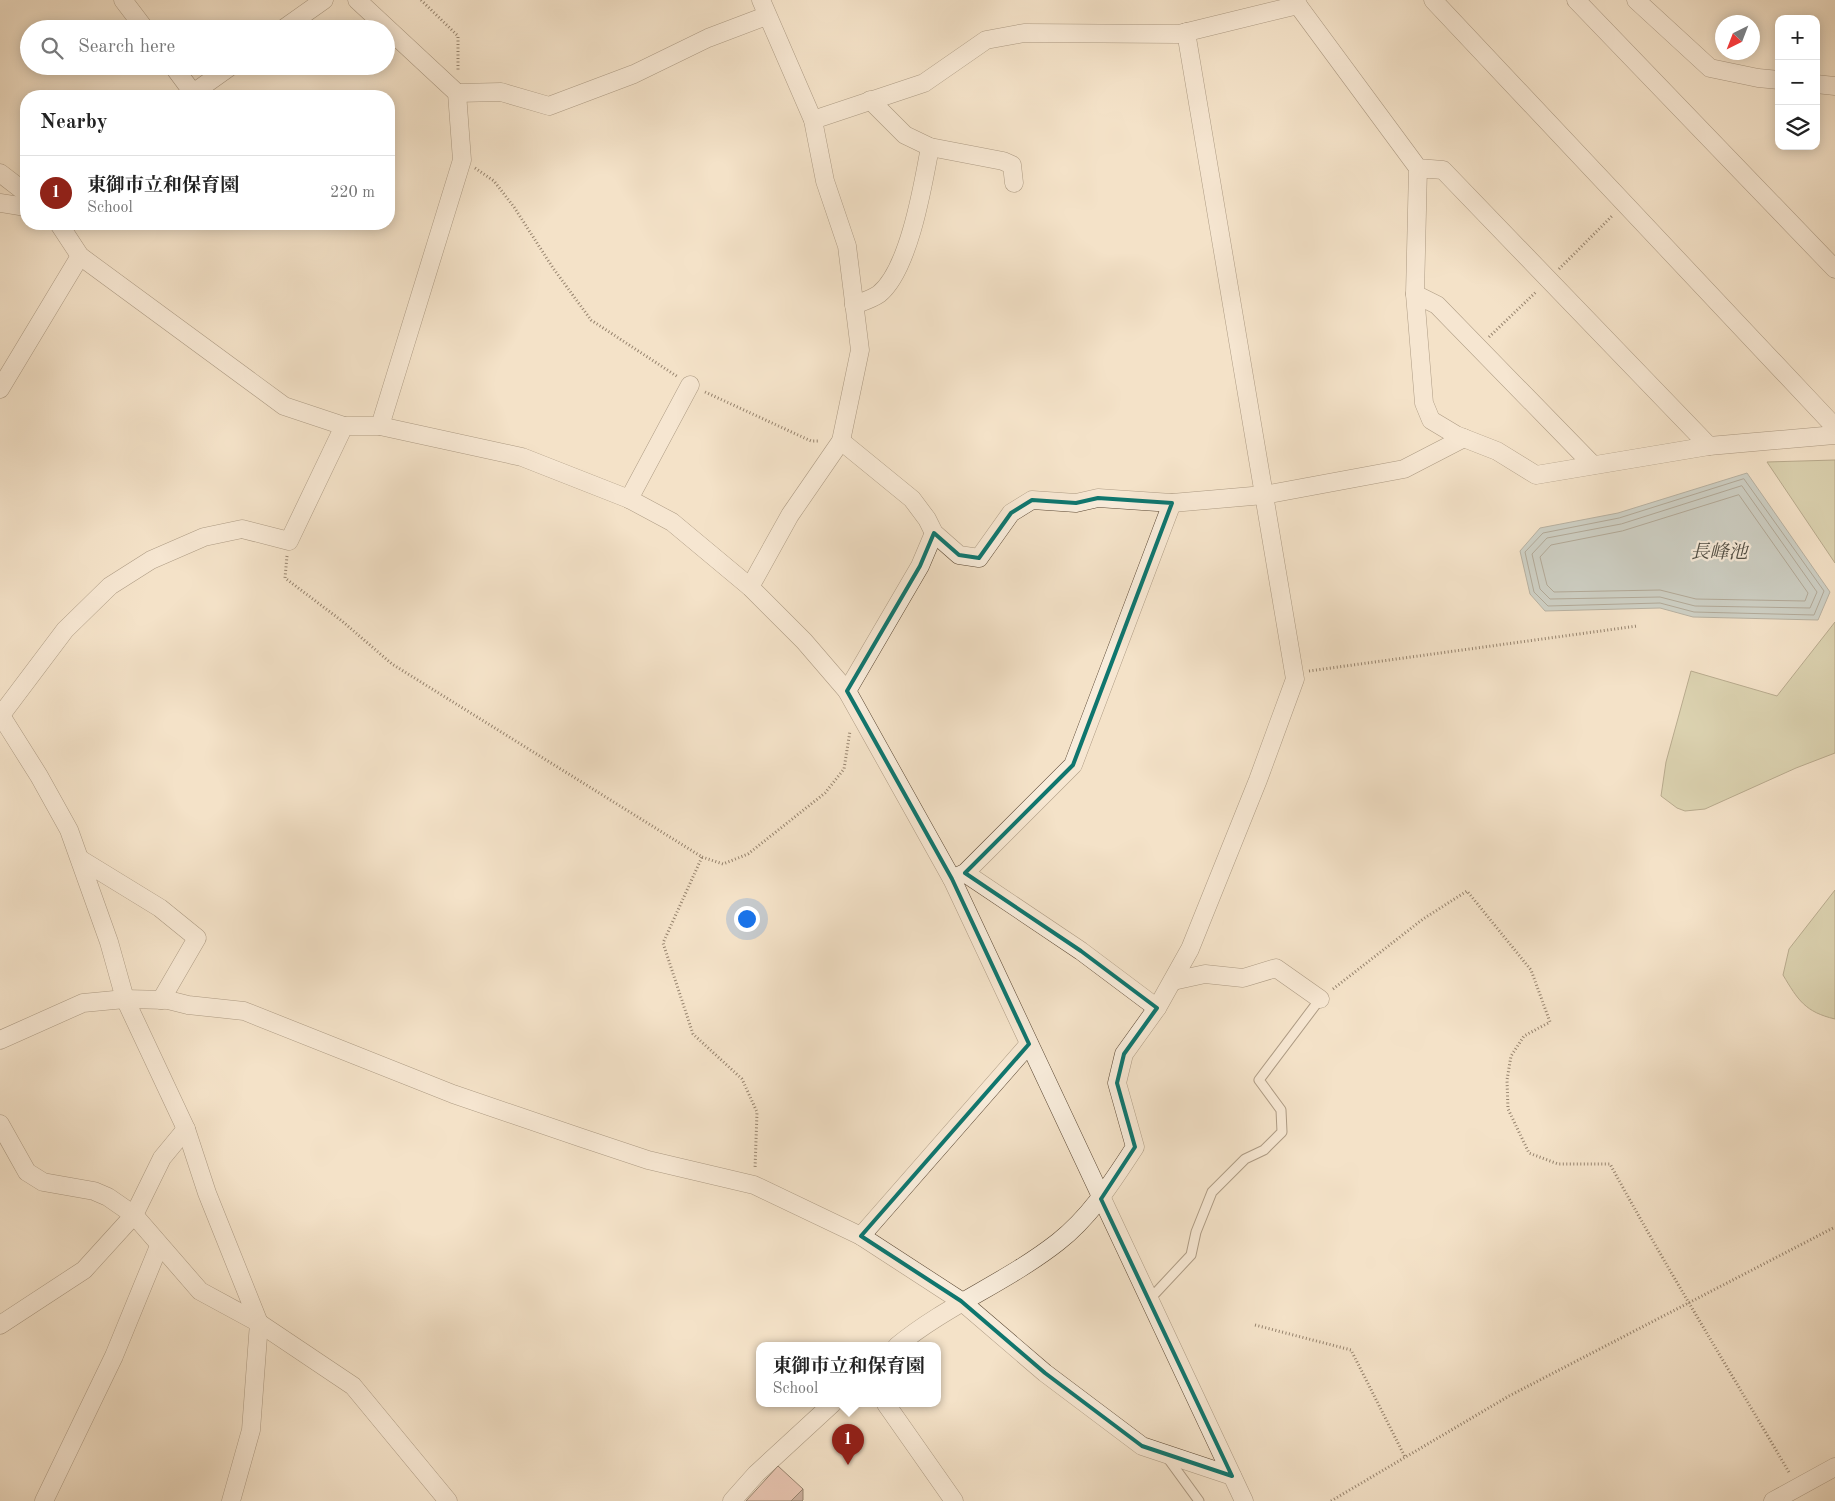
<!DOCTYPE html>
<html lang="en">
<head>
<meta charset="utf-8">
<style>
  :root { --surface:#fff; --page:#f6f6f6; --text:#222; --muted:#767676; --line:#e0e0e0; --accent:#8f2418 }
  body { margin:0; font-family:"Old Standard TT","Noto Serif JP",serif; background:var(--page); color:var(--text) }
  .controls { position:absolute; right:15px; top:15px; display:grid; overflow:hidden; border-radius:10px; box-shadow:0 2px 12px #0003 }
  .controls button { width:45px; height:45px; display:grid; place-items:center; padding:0; border:0; border-bottom:1px solid var(--line); background:var(--surface); color:var(--text); font:25px sans-serif }
  .compass { position:absolute; left:1715px; top:15px; width:45px; height:45px; border-radius:50%; background:var(--surface); box-shadow:0 2px 12px #0003; rotate:222deg }
  .you { position:absolute; left:746px; top:918px; width:18px; height:18px; margin:-12px; border:4px solid #fff; border-radius:50%; background:#1a73e8; box-shadow:0 0 0 8px #1a73e833 }
  .badge { display:grid; place-items:center; width:32px; height:32px; border-radius:50%; background:var(--accent); color:#fff; font-size:16px; font-weight:700 }
  .pin { position:absolute; translate:-50% -41px; filter:drop-shadow(0 1px 2px #0008) }
  .pin::after { content:''; position:absolute; top:26px; width:18px; height:15px; background:inherit; clip-path:polygon(0 0,100% 0,50% 100%) }
  .popup { position:absolute; left:756px; top:1342px; width:185px; height:65px; box-sizing:border-box; display:grid; place-content:center; border-radius:10px; background:var(--surface); filter:drop-shadow(0 1px 4px #0005); font-size:16px; white-space:nowrap; color:var(--muted) }
  .popup b { font-size:19px; color:var(--text) }
  .popup::after { content:''; position:absolute; left:50%; top:100%; margin-left:-10px; border:10px solid transparent; border-top-color:var(--surface) }
  .list { margin:0; padding:0; list-style:none }
  h2 { display:flex; justify-content:space-between; align-items:center; height:65px; margin:0; padding:0 20px; font-size:21px }
  h2 small { font-size:16px; font-weight:400; color:var(--muted) }
  .list li { display:grid; grid-template-columns:32px 1fr auto; gap:15px; align-items:center; box-sizing:border-box; height:75px; padding:0 20px; border-top:1px solid var(--line) }
  .list b { display:block; font-size:19px; white-space:nowrap }
  .list p { margin:0; font-size:16px; white-space:nowrap; color:var(--muted) }
  .list em { font-size:16px; font-style:normal; color:var(--muted) }
  .icon { flex:none; width:28px; height:28px; fill:none; stroke:currentColor; stroke-width:2; stroke-linecap:round; stroke-linejoin:round }
  .map { position:relative; flex:none; width:1835px; height:1501px; overflow:hidden }
  .search { position:absolute; background:var(--surface); box-shadow:0 2px 12px #0003; left:20px; top:20px; width:375px; height:55px; display:flex; align-items:center; gap:12px; box-sizing:border-box; padding:0 18px; border-radius:28px; color:var(--muted); font-size:19px }
  .panel { position:absolute; background:var(--surface); box-shadow:0 2px 12px #0003; left:20px; top:90px; width:375px; height:140px; border-radius:20px }
  .map>svg:first-child { display:block }
  .green { fill:#bfc294; stroke:#726a4a }
  .water { fill:#a1bbc0; stroke:#6f7773 }
  .lines { fill:none; stroke-linecap:round; stroke-linejoin:round }
  .shore { stroke:#636660; stroke-width:1 }
  .lane-casing { stroke:#594632; stroke-width:11 }
  .street-casing { stroke:#594632; stroke-width:19 }
  .path { stroke:#251200; stroke-width:3; stroke-dasharray:1 2.5; stroke-linecap:butt }
  .lane { stroke:#f8ecdb; stroke-width:9 }
  .street { stroke:#f8ecdb; stroke-width:18 }
  .shaded-wall { fill:#997168; stroke:#251200 }
  .building { fill:#daa295; stroke:#251200 }
  .marked { fill:none; stroke:#0f766e; stroke-width:4; stroke-linejoin:round }
  .labels { text-anchor:middle; stroke-width:4.5; stroke-linejoin:round; paint-order:stroke }
  .water-label { font-size:19px; font-style:italic; fill:#504d43; stroke:#f8ecdb }
</style>
</head>
<body>
<div class="map">
<svg width="1835" height="1501" viewBox="0 0 1835 1501">
  <rect width="100%" height="100%" fill="#f4e2c8"/>
  <filter id="stains"><feTurbulence type="fractalNoise" baseFrequency=".004" numOctaves="4"/><feColorMatrix values="0 0 0 0 .2 0 0 0 0 .09 0 0 0 0 .02 0 0 0 .5 -.17"/></filter>
  <radialGradient id="worn" r=".72"><stop offset=".6" stop-color="#630" stop-opacity="0"/><stop offset="1" stop-color="#630" stop-opacity=".3"/></radialGradient>
  <g class="green">
    <polygon points="1835,460 1835,563 1767,462"/>
    <polygon points="1835,622 1835,753 1796,768 1705,809 1685,811 1677,808 1661,796 1666,762 1691,671 1777,696"/>
    <path d="M 1835,890 L 1835,1019 C 1805,1012 1798,1000 1783,975 L 1789,949 Z"/>
  </g>
  <polygon class="water" points="1747,473 1830,592 1818,620 1693,617 1660,608 1545,611 1530,594 1520,551 1540,528 1618,513"/>
  <g class="lines">
    <g class="shore">
      <polygon points="1744,479 1824,591 1814,615 1694,612 1660,603 1548,606 1534,592 1525,552 1543,533 1619,518"/>
      <polygon points="1742,486 1817,592 1810,608 1695,606 1660,597 1550,599 1540,589 1532,554 1547,538 1621,524"/>
      <polygon points="1739,495 1808,593 1805,601 1696,599 1660,590 1554,592 1547,585 1540,557 1551,545 1622,531"/>
    </g>
    <defs>
      <g id="lane">
        <polyline points="1149,1300 1191,1255 1196,1232 1212,1192 1245,1159 1264,1150 1282,1132 1281,1110 1259,1080 1320,999"/>
        <polyline points="1167,1457 1199,1501"/>
      </g>
      <g id="street">
        <polyline points="123,0 145,29"/>
        <polyline points="357,0 457,93 462,160 380,426"/>
        <polyline points="1294,0 1418,168 1415,294 1424,403 1431,420 1456,435 1497,451 1536,475 1709,446 1443,170 1418,168"/>
        <polyline points="1433,0 1835,427"/>
        <polyline points="1576,0 1835,269"/>
        <polyline points="1636,0 1710,68 1758,78 1779,80"/>
        <polyline points="283,29 324,0"/>
        <polyline points="173,66 193,93"/>
        <polyline points="1816,84 1835,86"/>
        <polyline points="457,93 501,92 549,106 634,74 708,38 766,16"/>
        <polyline points="189,96 231,66"/>
        <polyline points="870,100 905,135 930,147 1003,161 1012,165 1014,183"/>
        <polyline points="813,120 924,83 986,40 1024,33 1179,34 1298,5"/>
        <polyline points="0,173 26,193"/>
        <polyline points="0,203 26,207"/>
        <polyline points="59,224 80,256 284,406 344,426 380,426 522,457 629,499 672,522 750,587 804,641 847,691 952,879 1244,1501"/>
        <polyline points="1415,294 1437,305 1593,465"/>
        <path d="M 854,305 C 862,302 872,299 879,294 C 909,270 923,185 930,147"/>
        <polyline points="0,389 80,256"/>
        <polyline points="841,441 912,499 927,519 934,533 959,555 979,558 1011,513 1032,500 1076,503 1098,498 1172,503 1264,495 1404,469 1464,438"/>
        <polyline points="1709,446 1835,435"/>
        <polyline points="629,499 690,385"/>
        <polyline points="750,587 790,515 841,441 860,350 847,246 825,181 813,120 761,0"/>
        <polyline points="847,691 920,566 934,533"/>
        <polyline points="0,714 39,776 69,830 109,942 125,999 186,1129 207,1193 259,1323 251,1430 231,1501"/>
        <polyline points="1,715 65,630 110,586 151,560 204,537 242,529 289,541 344,426"/>
        <polyline points="80,859 160,908 197,938 161,1000"/>
        <polyline points="965,873 1081,951 1157,1008"/>
        <polyline points="952,879 965,873 1073,765 1172,503"/>
        <polyline points="1173,981 1205,974 1243,978 1276,968 1320,999"/>
        <polyline points="0,1040 83,1003 125,999 168,1000 188,1005 244,1011 453,1094 582,1138 648,1160 754,1185 861,1236 961,1301 1045,1373 1142,1446 1232,1476"/>
        <polyline points="0,1124 27,1172 43,1182 94,1191 108,1197 134,1215 200,1291 259,1323 353,1386 448,1501"/>
        <polyline points="861,1236 1029,1044"/>
        <polyline points="0,1325 84,1270 134,1215 162,1158 186,1129"/>
        <path d="M 897,1346 C 947,1305 1007,1282 1058,1242 C 1091,1216 1112,1182 1135,1147 L 1117,1083 L 1124,1054 L 1157,1008 L 1190,949 L 1258,780 L 1295,679 L 1186,32"/>
        <polyline points="886,1404 954,1501"/>
        <polyline points="44,1501 114,1356 159,1246"/>
        <polyline points="732,1501 756,1474 832,1404"/>
        <polyline points="1773,1501 1835,1467"/>
      </g>
    </defs>
    <use href="#lane" class="lane-casing"/>
    <use href="#street" class="street-casing"/>
    <g class="path">
      <polyline points="421,0 458,36 458,70"/>
      <polyline points="475,168 494,181 514,207 553,268 591,320 678,377"/>
      <polyline points="1559,269 1613,215"/>
      <polyline points="1489,337 1537,291"/>
      <polyline points="705,392 811,441 820,441"/>
      <polyline points="287,556 285,578 342,621 392,664 702,857 663,943 693,1034 742,1079 757,1112 755,1169"/>
      <polyline points="1309,671 1637,626"/>
      <polyline points="702,857 723,864 748,854 825,793 844,769 850,731"/>
      <path d="M 1333,989 L 1423,919 L 1467,891 L 1531,970 L 1550,1022 L 1524,1036 L 1511,1056 L 1507,1080 L 1508,1109 L 1529,1153 L 1558,1164 L 1610,1164 C 1667,1269 1730,1371 1790,1474"/>
      <polyline points="1255,1325 1351,1350 1405,1457"/>
      <polyline points="1331,1501 1509,1396 1835,1227"/>
    </g>
    <use href="#lane" class="lane"/>
    <use href="#street" class="street"/>
  </g>
  <polygon class="shaded-wall" points="803,1489 803,1500 802,1501 791,1501"/>
  <polygon class="building" points="778,1466 803,1489 791,1501 746,1501"/>
  <path d="M0 0H1835V1501H0ZM 1098,498 L 1172,503 L 1073,765 L 965,873 L 1081,951 L 1157,1008 L 1124,1054 L 1117,1083 L 1135,1147 L 1101,1199 L 1232,1476 L 1142,1446 L 1045,1373 L 961,1301 L 861,1236 L 1029,1044 L 952,879 L 847,691 L 920,566 L 934,533 L 959,555 L 979,558 L 1011,513 L 1032,500 L 1076,503 Z" fill="#f4e2c8" fill-opacity=".55" fill-rule="evenodd"/>
  <path class="marked" d="M 1098,498 L 1172,503 L 1073,765 L 965,873 L 1081,951 L 1157,1008 L 1124,1054 L 1117,1083 L 1135,1147 L 1101,1199 L 1232,1476 L 1142,1446 L 1045,1373 L 961,1301 L 861,1236 L 1029,1044 L 952,879 L 847,691 L 920,566 L 934,533 L 959,555 L 979,558 L 1011,513 L 1032,500 L 1076,503 Z"/>
  <g class="labels">
    <g class="water-label">
      <text x="1719" y="558">長峰池</text>
    </g>
  </g>
  <rect width="100%" height="100%" filter="url(#stains)"/>
  <rect width="100%" height="100%" fill="url(#worn)"/>
</svg>
<div class="controls">
<button>+</button>
<button>−</button>
<button><svg class="icon" aria-label="layers" viewBox="0 0 24 24"><path d="M12 4l9 5-9 5-9-5zM3 14l9 5 9-5"/></svg></button>
</div>
<svg class="compass" viewBox="-18 -18 36 36"><path d="M0-13l5 13h-10z" fill="#e53935"/><path d="M0 13l5-13h-10z" fill="#767676"/></svg>
<div class="you"></div>
<div class="pin badge" style="left:848px;top:1465px">1</div>
<div class="popup"><b>東御市立和保育園</b>School</div>
<div class="search"><svg class="icon" aria-label="search" viewBox="0 0 24 24"><circle cx="10" cy="10" r="6"/><path d="M15 15l6 6"/></svg>Search here</div>
<section class="panel">
<h2>Nearby<small></small></h2>
<ul class="list">
<li><span class="badge">1</span><div><b>東御市立和保育園</b><p>School</p></div><em>220 m</em></li>
</ul>
</section>
</div>
</body>
</html>
